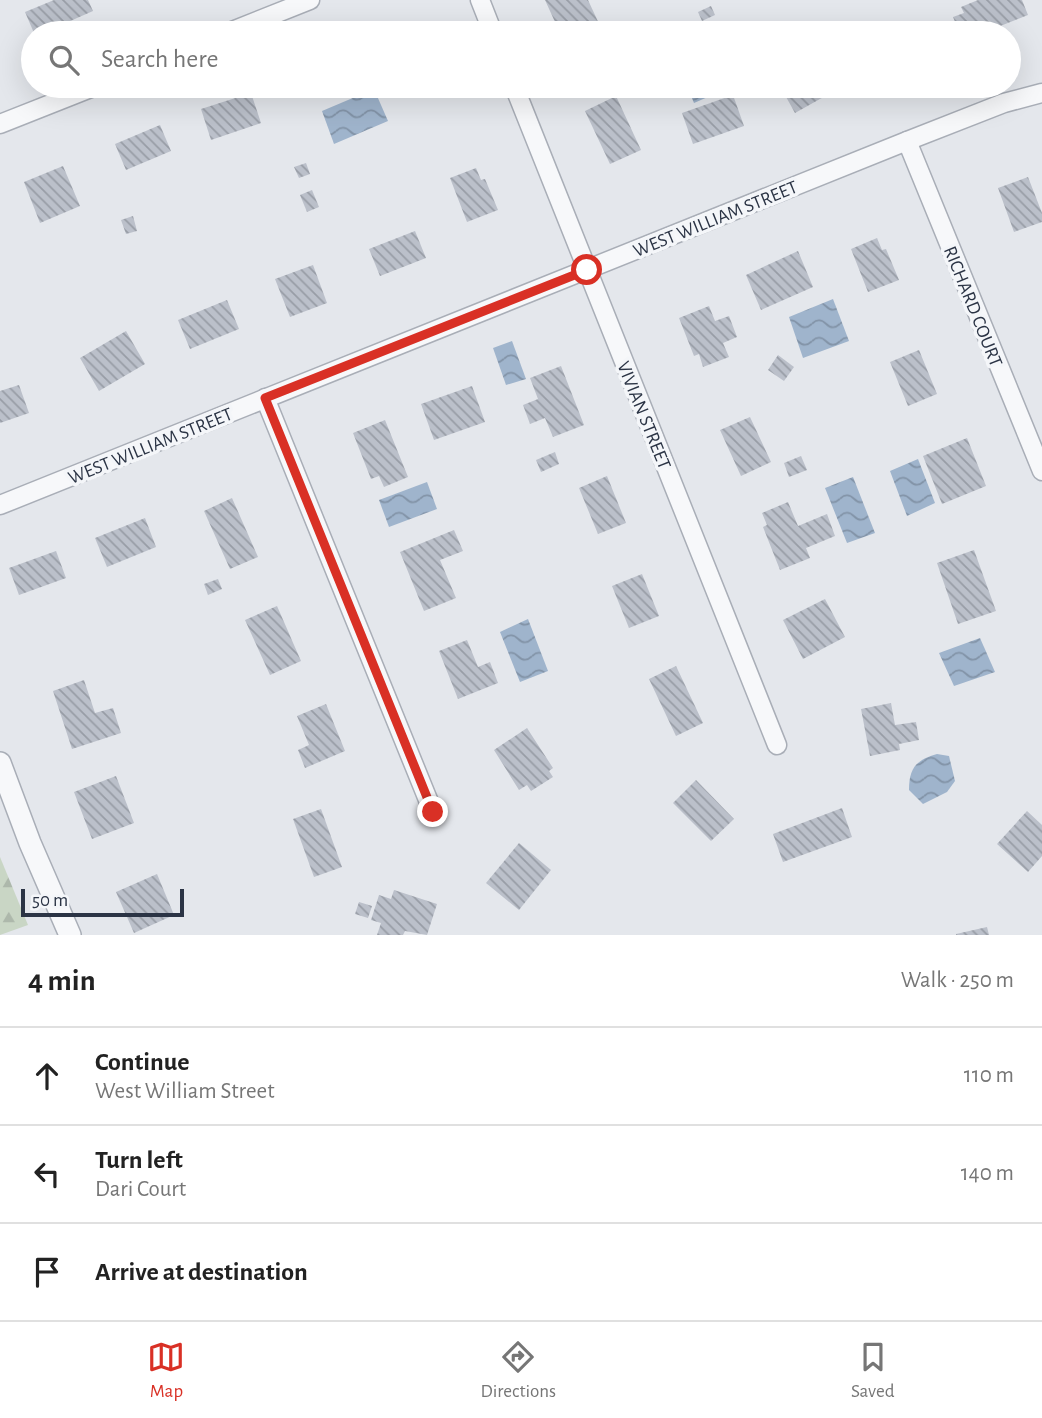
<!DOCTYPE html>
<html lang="en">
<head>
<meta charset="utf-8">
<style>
  :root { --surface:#fff; --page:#f6f6f6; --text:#222; --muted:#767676; --line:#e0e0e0; --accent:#d93025 }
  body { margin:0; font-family:"Alegreya Sans",sans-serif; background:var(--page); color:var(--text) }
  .scale { position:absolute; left:21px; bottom:18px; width:163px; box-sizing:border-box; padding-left:7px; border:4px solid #2b3445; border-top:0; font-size:19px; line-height:24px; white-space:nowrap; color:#2b3445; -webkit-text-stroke:5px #f4f6f9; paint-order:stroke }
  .stop { position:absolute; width:21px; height:21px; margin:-16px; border:5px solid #d93025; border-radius:50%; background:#fff }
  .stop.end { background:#d93025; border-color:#fff; box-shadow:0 2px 7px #0008 }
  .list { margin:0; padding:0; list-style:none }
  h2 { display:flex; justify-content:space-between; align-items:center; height:91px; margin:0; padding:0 28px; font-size:30px }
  h2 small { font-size:23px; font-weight:400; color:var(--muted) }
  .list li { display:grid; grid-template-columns:46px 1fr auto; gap:21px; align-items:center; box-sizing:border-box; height:98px; padding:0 28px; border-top:2px solid var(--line) }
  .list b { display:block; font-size:26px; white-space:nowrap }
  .list p { margin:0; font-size:23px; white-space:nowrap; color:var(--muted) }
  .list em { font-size:23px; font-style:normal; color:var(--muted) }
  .icon { flex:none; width:38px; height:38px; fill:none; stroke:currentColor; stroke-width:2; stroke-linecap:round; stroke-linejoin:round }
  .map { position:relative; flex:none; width:1042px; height:935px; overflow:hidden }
  .search { position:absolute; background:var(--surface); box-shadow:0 7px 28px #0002; left:21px; right:21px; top:21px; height:77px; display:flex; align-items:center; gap:18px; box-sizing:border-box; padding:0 24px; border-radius:38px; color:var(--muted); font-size:26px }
  .sheet { height:385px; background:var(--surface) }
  nav { display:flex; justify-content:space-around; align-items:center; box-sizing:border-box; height:98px; border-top:2px solid var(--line); background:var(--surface); font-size:19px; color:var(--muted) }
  nav a { display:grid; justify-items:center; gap:4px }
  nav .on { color:var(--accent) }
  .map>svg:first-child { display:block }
  .forest { fill:url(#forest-firs) }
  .water { fill:url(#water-waves) }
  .building { fill:url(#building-back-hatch) }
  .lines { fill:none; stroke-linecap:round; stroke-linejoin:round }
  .minor-casing { stroke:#a9aeb7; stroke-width:21 }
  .tertiary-casing { stroke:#a9aeb7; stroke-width:24 }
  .minor { stroke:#f7f8fa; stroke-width:18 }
  .tertiary { stroke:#f7f8fa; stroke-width:21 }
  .route { stroke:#d93025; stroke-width:9 }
  .labels { text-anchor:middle; stroke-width:7; stroke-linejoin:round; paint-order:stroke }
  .street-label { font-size:19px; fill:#2b3445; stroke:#f4f6f9 }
</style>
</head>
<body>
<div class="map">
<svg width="1042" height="935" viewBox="0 0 1042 935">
  <defs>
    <pattern id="forest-firs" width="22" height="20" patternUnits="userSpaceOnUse" patternTransform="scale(1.75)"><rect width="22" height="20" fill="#c9d6c5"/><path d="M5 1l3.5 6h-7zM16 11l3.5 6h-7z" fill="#adb8ab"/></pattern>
    <pattern id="water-waves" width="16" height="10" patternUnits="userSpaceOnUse" patternTransform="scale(1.75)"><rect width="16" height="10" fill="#9fb4cc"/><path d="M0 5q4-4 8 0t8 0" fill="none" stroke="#8293a7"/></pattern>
    <pattern id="building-back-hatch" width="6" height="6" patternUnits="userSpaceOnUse" patternTransform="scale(1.75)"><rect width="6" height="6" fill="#bbc0ca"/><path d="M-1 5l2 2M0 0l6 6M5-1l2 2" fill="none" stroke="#989da6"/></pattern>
  </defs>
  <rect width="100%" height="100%" fill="#e4e7ec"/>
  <polygon class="forest" points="0,857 28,925 0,935"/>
  <g class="water">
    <polygon points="687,86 733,86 694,103"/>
    <polygon points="374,89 388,121 334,144 322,111"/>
    <polygon points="833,299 849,341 803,358 789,317"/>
    <polygon points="512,341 526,379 506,385 493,348"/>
    <polygon points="918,459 935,503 907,516 890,471"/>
    <polygon points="853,477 875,533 847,543 825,488"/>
    <polygon points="427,482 437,509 389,527 379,500"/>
    <polygon points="528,619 548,671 520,682 500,632"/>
    <polygon points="980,638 995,672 954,686 939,653"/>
    <path d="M 937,754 L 949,756 L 955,781 L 947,792 L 923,804 L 909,790 C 909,768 916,760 937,754 Z"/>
  </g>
  <g class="building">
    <polygon points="54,0 88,0 93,11 43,33 34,33 25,12"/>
    <polygon points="545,0 588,0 601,28 590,33 560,33"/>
    <polygon points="978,0 1022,0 1028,15 985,32 983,26 970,31 968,25 958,29 953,17 964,13 961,7"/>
    <polygon points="711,6 715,15 702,21 698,12"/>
    <polygon points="911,21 916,33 879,33"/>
    <polygon points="300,86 335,86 305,98"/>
    <polygon points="780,86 833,86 836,90 795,113"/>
    <polygon points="251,93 261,123 211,140 201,109"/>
    <polygon points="733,95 744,126 693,144 682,113"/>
    <polygon points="616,96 641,150 610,164 585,111"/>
    <polygon points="160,125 171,151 126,170 115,144"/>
    <polygon points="306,163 310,174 299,178 294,167"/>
    <polygon points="63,166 80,206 40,223 24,182"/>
    <polygon points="476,168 481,180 485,179 498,210 467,222 450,178"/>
    <polygon points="1028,177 1042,213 1042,222 1014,232 998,188"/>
    <polygon points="312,190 319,207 307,212 300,195"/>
    <polygon points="133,216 137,231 126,234 121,220"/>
    <polygon points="415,231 426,258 380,276 369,249"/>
    <polygon points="877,238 882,250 886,249 899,280 868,292 851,249"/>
    <polygon points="798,251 813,287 761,310 746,275"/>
    <polygon points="313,265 327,303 290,317 275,279"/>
    <polygon points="227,300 239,329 190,349 178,320"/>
    <polygon points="709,306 715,321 729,316 737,337 723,343 729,357 703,367 699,354 694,356 679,318"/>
    <polygon points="126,331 145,364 99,391 80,358"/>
    <polygon points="919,350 937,394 908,406 890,362"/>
    <polygon points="778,355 794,367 784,381 768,370"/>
    <polygon points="561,366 584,425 553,437 545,418 530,424 523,405 538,399 530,378"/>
    <polygon points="19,385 29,413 0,423 0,391"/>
    <polygon points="472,386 485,422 434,440 421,404"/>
    <polygon points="750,417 771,462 741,476 720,430"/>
    <polygon points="385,420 408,477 384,487 379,476 371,479 353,433"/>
    <polygon points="967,438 986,486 942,504 923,456"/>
    <polygon points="555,452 559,464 541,472 536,460"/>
    <polygon points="801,456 807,470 789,477 784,463"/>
    <polygon points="607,476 626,523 598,534 579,488"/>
    <polygon points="232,498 258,557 230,569 204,511"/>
    <polygon points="788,502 798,526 827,514 835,536 806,548 810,558 780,570 763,527 767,525 762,513"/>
    <polygon points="145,518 156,547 107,567 95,538"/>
    <polygon points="454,530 463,551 440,560 456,598 424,611 400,552"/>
    <polygon points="974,550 996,611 958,624 937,563"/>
    <polygon points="56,551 66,578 19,595 9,568"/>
    <polygon points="642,574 659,616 629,628 612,586"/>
    <polygon points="218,579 222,589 208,595 204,584"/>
    <polygon points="825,599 845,637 803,659 783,620"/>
    <polygon points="277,606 301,661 270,675 245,620"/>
    <polygon points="467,640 478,667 490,662 498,683 458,699 439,651"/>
    <polygon points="676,666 703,723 676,736 649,679"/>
    <polygon points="84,680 95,713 113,708 121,733 72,749 53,691"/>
    <polygon points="891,703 895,725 916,722 919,740 899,744 900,750 870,756 861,709"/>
    <polygon points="326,704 345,751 305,768 298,750 309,745 297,716"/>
    <polygon points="527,728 553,768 549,771 553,777 531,791 527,785 519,790 494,750"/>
    <polygon points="116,776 134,823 92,839 74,792"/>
    <polygon points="696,780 734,819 711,841 673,803"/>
    <polygon points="842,808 852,837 783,862 773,834"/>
    <polygon points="321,809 342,867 314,877 293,819"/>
    <polygon points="1027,811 1042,825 1042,856 1028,872 997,844"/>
    <polygon points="519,843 551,870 519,910 486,883"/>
    <polygon points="157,874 174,915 134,933 116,892"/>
    <polygon points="394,890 437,904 427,935 405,931 403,935 377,935 381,923 371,920 379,895 391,899"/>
    <polygon points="359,902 372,906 368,918 355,914"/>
    <polygon points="987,927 989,935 956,935 956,934"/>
  </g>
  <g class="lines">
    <defs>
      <g id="minor">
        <polyline points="480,0 493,33"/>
        <polyline points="227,33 310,0"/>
        <polyline points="514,86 777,745"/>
        <polyline points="0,124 96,86"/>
        <polyline points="907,141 1042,471"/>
        <polyline points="265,398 433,812"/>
        <polyline points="0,505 907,141 1004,103 1042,93"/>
      </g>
      <polyline id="tertiary" points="0,763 30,843 70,935"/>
    </defs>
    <use href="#minor" class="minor-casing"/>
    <use href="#tertiary" class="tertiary-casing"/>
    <use href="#minor" class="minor"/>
    <use href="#tertiary" class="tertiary"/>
  </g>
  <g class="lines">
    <polyline class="route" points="433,812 265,398 587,270"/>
  </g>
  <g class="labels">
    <g class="street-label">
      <text transform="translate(715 218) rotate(-22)" y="7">WEST WILLIAM STREET</text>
      <text transform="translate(974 306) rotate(68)" y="7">RICHARD COURT</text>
      <text transform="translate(645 415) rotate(68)" y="7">VIVIAN STREET</text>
      <text transform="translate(150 445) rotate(-22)" y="7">WEST WILLIAM STREET</text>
    </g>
  </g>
</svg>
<div class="scale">50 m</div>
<div class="stop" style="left:587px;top:270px"></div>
<div class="stop end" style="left:433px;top:812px"></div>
<div class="search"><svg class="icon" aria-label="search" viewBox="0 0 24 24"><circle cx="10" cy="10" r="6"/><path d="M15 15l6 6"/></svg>Search here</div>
</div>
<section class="sheet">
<h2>4 min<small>Walk · 250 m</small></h2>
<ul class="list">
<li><svg class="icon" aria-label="ahead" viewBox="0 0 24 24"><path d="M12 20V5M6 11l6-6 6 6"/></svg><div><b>Continue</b><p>West William Street</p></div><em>110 m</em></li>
<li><svg class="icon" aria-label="left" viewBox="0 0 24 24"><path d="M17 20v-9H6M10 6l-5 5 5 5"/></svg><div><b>Turn left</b><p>Dari Court</p></div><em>140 m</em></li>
<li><svg class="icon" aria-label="arrive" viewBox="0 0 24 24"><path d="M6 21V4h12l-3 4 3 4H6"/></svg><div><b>Arrive at destination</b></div></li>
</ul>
</section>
<nav>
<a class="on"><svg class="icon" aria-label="map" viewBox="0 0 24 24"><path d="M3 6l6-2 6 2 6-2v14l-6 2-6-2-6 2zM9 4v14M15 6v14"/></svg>Map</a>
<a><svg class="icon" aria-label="directions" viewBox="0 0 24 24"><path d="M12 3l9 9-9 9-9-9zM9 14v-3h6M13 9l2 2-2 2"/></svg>Directions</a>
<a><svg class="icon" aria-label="saved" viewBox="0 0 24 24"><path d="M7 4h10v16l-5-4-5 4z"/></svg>Saved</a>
</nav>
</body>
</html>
